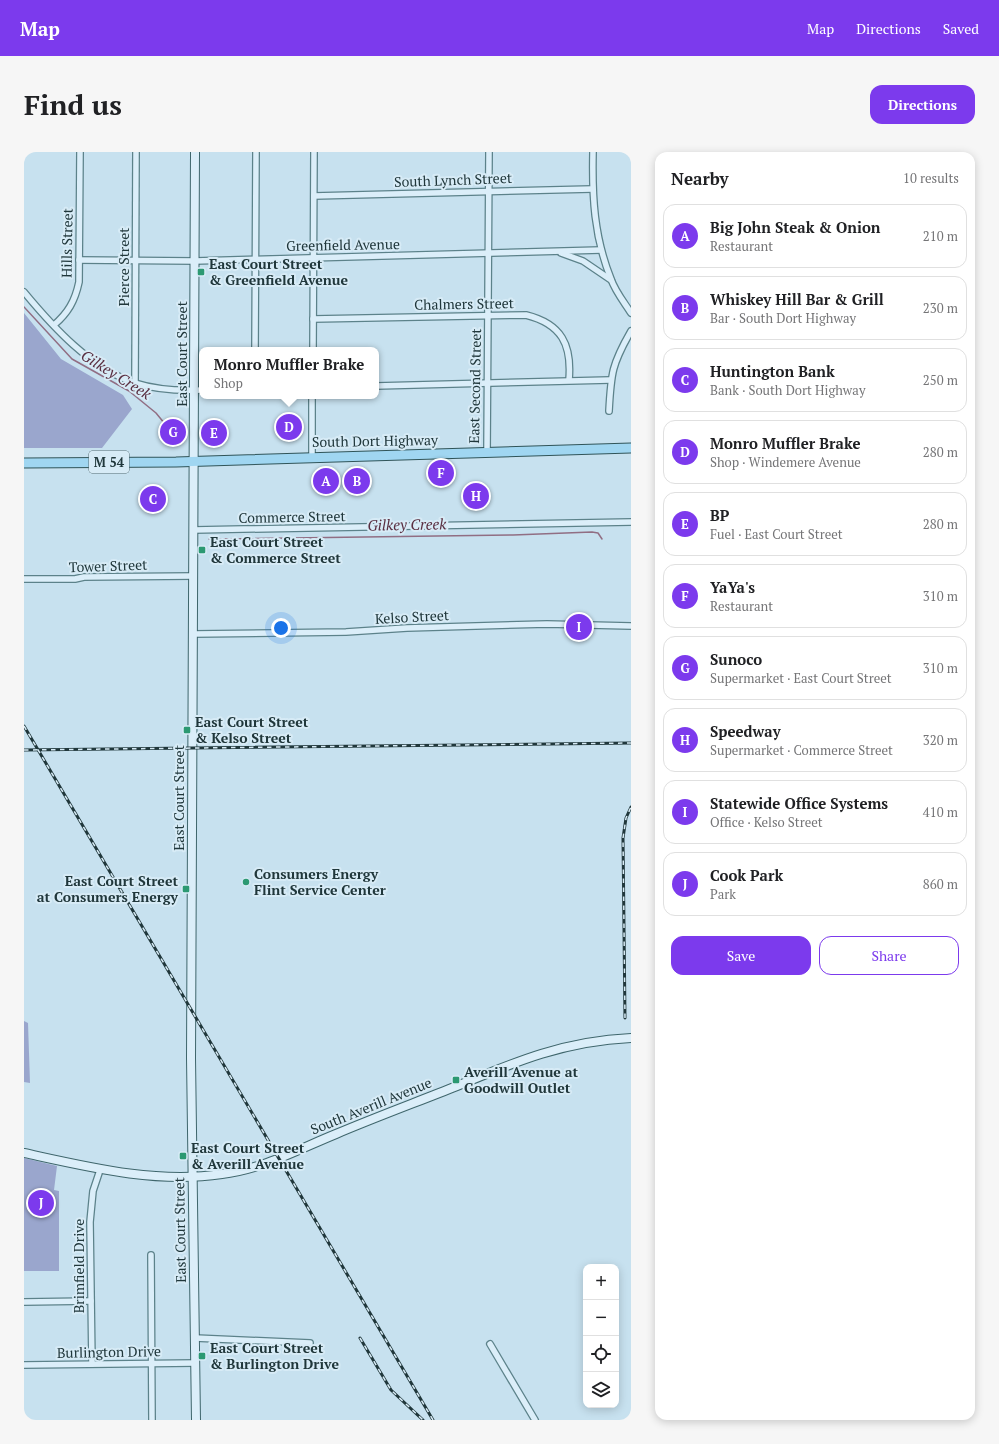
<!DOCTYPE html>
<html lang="en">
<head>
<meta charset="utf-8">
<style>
  :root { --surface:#fff; --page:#f6f6f6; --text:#202124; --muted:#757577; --line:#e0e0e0; --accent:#7c3aed }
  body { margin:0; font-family:"PT Serif",serif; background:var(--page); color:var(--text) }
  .controls { position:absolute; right:12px; bottom:12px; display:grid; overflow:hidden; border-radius:8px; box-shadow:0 2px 10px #0003 }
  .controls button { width:36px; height:36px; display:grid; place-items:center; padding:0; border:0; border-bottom:1px solid var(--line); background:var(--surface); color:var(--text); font:20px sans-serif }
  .you { position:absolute; left:257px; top:476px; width:14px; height:14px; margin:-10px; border:3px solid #fff; border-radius:50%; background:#1a73e8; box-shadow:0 0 0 6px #1a73e833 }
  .badge { display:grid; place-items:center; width:26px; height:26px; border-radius:50%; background:var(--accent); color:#fff; font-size:13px; font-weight:700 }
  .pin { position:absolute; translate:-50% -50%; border:2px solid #fff; box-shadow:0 1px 4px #0006 }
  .popup { position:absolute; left:175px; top:195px; width:180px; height:52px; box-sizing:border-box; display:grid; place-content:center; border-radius:8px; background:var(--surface); filter:drop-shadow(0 1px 3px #0005); font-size:13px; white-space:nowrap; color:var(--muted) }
  .popup b { font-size:15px; color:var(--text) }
  .popup::after { content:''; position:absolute; left:50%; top:100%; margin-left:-8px; border:8px solid transparent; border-top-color:var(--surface) }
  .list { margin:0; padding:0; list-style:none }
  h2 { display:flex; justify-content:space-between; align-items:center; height:52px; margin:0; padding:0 16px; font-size:17px }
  h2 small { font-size:13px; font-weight:400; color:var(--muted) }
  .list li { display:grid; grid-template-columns:26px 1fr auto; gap:12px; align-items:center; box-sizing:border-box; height:64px; margin:0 8px 8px; padding:0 8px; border:1px solid var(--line); border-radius:12px }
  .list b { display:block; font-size:15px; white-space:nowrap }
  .list p { margin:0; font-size:13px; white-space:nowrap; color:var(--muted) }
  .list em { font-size:13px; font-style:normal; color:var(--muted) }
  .actions { display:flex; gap:8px; padding:12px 16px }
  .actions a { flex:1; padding:9px 0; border:1px solid var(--accent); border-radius:12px; text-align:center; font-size:14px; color:var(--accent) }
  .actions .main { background:var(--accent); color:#fff }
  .icon { flex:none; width:22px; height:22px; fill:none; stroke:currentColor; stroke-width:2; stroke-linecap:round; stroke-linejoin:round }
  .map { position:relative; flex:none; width:607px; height:1268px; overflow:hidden; border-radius:12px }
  header { display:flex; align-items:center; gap:24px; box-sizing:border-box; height:56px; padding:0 20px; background:var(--accent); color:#fff }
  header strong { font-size:19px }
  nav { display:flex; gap:22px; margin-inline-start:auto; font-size:14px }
  .intro { display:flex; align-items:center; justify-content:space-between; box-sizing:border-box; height:96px; padding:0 24px }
  h1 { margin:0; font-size:28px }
  .button { padding:10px 18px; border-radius:12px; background:var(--accent); color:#fff; font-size:14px; font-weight:700 }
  main { display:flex; gap:24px; padding:0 24px }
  aside { flex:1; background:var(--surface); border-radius:12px; box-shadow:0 2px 10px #0003 }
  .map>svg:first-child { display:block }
  .green { fill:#9aa6cd }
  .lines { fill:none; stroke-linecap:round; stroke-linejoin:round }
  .stream { stroke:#916e83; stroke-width:1.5 }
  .street-casing { stroke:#5c828a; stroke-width:8 }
  .secondary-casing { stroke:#3f666c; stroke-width:10 }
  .primary-casing { stroke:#305458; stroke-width:11 }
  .street { stroke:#dbeef9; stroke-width:5.5 }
  .secondary { stroke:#dbeef9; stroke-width:8 }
  .primary { stroke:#a0d6f1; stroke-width:9 }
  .rail-casing { stroke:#20373b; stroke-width:3 }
  .rail { stroke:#d7ebf6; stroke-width:1.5; stroke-dasharray:4.5; stroke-linecap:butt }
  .poi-dot { fill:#2c9972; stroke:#d7ebf6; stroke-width:1.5 }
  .labels { text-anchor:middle; stroke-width:4; stroke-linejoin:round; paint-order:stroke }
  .shield { fill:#d7ebf6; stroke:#576d73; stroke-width:1 }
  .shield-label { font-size:13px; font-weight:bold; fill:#20373b }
  .street-label { font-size:14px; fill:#20373b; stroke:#d7ebf6 }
  .poi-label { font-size:14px; font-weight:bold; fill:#20373b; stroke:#d7ebf6; text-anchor:start }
  .water-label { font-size:15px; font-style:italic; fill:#5a2f41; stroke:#d7ebf6 }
</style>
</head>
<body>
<header>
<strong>Map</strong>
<nav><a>Map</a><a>Directions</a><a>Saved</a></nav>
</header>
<div class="intro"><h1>Find us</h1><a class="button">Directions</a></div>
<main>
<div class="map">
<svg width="607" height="1268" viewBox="0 0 607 1268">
  <rect width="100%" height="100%" fill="#c7e1ef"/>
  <g class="green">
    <polygon points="0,161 37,207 99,243 108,257 78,296 0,296"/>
    <polygon points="0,869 4,871 6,931 0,930"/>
    <polygon points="0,1006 33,1014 30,1038 35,1039 35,1119 0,1119"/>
  </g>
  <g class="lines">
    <g class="stream">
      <polyline points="0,155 48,207 105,239 132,261 141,272"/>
      <polyline points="185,387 489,383 568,380 574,381 578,387"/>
    </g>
    <defs>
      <g id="street">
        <path d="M 569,0 C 568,44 570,85 587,127 C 591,139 600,150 607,161"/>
        <polyline points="290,44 568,37"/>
        <polyline points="537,101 559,109 587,128"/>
        <polyline points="55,108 171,109 577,98"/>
        <path d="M 0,140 C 29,175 66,216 111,231 C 133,238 155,239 178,238"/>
        <path d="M 289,167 L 502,163 C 538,172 548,193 545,228"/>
        <path d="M 30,173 C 44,161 51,149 55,130 L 56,0"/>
        <polyline points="231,198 232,0"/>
        <polyline points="289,198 290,0"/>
        <polyline points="111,230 112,0"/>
        <polyline points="352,234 586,228"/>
        <path d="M 585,259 C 587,221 588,212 607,179"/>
        <polyline points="463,301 465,0"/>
        <polyline points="288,305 288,244"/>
        <polyline points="170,378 607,370"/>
        <polyline points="0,427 51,427 60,425 169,424"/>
        <polyline points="170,482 322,480 383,476 523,472 607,474"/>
        <polyline points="127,1103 128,1268"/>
        <polyline points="0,1150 67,1149"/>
        <polyline points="171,1186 286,1191"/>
        <polyline points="466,1192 511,1268"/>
        <polyline points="68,1212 66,1070 69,1039 76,1018"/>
        <polyline points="0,1213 171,1211"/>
      </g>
      <g id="secondary">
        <polyline points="171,0 167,906 172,1268"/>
        <path d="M 0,1001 C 64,1015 132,1032 198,1022 C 239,1017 275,997 312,982 C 352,965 393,950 433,934 C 493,909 541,889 607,886"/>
      </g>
      <polyline id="primary" points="0,311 152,310 607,296"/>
    </defs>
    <use href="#street" class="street-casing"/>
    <use href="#secondary" class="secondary-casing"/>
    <use href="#primary" class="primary-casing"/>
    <use href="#street" class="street"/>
    <use href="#secondary" class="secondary"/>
    <use href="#primary" class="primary"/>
    <defs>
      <g id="rail">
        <polyline points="0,574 409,1268"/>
        <polyline points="0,598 607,591"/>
        <polyline points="601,866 599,686 602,666 607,655"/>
        <polyline points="336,1186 367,1238 399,1268"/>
      </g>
    </defs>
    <use href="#rail" class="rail-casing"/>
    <use href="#rail" class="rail"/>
  </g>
  <g class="poi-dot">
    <rect x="173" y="116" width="8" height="8" rx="2"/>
    <rect x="174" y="394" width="8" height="8" rx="2"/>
    <rect x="159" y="574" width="8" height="8" rx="2"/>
    <circle cx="222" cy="730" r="4"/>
    <rect x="158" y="733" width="8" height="8" rx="2"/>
    <rect x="428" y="924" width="8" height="8" rx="2"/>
    <rect x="155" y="1000" width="8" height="8" rx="2"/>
    <rect x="174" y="1200" width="8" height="8" rx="2"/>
  </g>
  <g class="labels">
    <rect class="shield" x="65" y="299" width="40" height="22" rx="3"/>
    <g class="shield-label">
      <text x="85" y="315">M 54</text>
    </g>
    <g class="street-label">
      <text transform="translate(429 28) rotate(-2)" y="5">South Lynch Street</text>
      <text transform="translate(43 91) rotate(-89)" y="5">Hills Street</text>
      <text transform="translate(319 93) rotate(-1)" y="5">Greenfield Avenue</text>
      <text transform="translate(100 115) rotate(-90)" y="5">Pierce Street</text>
      <text transform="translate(440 152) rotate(-1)" y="5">Chalmers Street</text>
      <text transform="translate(158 202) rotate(-90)" y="5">East Court Street</text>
      <text transform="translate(451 234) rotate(-89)" y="5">East Second Street</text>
      <text transform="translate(351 289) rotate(-1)" y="5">South Dort Highway</text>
      <text transform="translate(268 365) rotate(-1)" y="5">Commerce Street</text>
      <text transform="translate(84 414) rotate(-2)" y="5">Tower Street</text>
      <text transform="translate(388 465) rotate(-3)" y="5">Kelso Street</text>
      <text transform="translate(155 646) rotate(-90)" y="5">East Court Street</text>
      <text transform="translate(347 954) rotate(-22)" y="5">South Averill Avenue</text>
      <text transform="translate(156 1078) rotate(-91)" y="5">East Court Street</text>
      <text transform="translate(55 1114) rotate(-90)" y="5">Brimfield Drive</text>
      <text transform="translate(85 1200) rotate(-1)" y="5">Burlington Drive</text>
    </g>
    <g class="poi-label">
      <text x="185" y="117">East Court Street<tspan x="185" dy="16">&amp; Greenfield Avenue</tspan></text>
      <text x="186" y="395">East Court Street<tspan x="186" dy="16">&amp; Commerce Street</tspan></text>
      <text x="171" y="575">East Court Street<tspan x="171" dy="16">&amp; Kelso Street</tspan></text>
      <text x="230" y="727">Consumers Energy<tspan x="230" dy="16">Flint Service Center</tspan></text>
      <text x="154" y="734" text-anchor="end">East Court Street<tspan x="154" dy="16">at Consumers Energy</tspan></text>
      <text x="440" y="925">Averill Avenue at<tspan x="440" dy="16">Goodwill Outlet</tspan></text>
      <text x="167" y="1001">East Court Street<tspan x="167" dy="16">&amp; Averill Avenue</tspan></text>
      <text x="186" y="1201">East Court Street<tspan x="186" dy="16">&amp; Burlington Drive</tspan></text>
    </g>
    <g class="water-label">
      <text transform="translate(92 223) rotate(32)" y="5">Gilkey Creek</text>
      <text transform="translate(383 373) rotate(-1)" y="5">Gilkey Creek</text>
    </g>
  </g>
</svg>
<div class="controls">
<button>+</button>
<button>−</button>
<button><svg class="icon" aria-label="locate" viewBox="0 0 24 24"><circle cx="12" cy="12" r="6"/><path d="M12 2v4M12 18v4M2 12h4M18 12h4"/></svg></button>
<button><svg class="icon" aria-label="layers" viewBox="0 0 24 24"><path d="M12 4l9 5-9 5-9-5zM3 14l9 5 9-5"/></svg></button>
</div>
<div class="you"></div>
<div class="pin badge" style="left:302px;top:329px">A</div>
<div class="pin badge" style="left:333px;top:329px">B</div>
<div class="pin badge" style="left:129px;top:347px">C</div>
<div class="pin badge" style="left:265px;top:275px">D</div>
<div class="popup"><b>Monro Muffler Brake</b>Shop</div>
<div class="pin badge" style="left:190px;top:281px">E</div>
<div class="pin badge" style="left:417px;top:321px">F</div>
<div class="pin badge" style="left:149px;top:280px">G</div>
<div class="pin badge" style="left:452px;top:344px">H</div>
<div class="pin badge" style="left:555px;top:475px">I</div>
<div class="pin badge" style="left:17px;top:1051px">J</div>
</div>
<aside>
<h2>Nearby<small>10 results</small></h2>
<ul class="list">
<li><span class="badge">A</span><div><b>Big John Steak &amp; Onion</b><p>Restaurant</p></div><em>210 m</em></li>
<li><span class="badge">B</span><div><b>Whiskey Hill Bar &amp; Grill</b><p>Bar · South Dort Highway</p></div><em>230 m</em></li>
<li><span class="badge">C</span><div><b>Huntington Bank</b><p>Bank · South Dort Highway</p></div><em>250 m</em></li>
<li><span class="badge">D</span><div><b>Monro Muffler Brake</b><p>Shop · Windemere Avenue</p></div><em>280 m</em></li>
<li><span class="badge">E</span><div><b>BP</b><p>Fuel · East Court Street</p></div><em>280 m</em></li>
<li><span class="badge">F</span><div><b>YaYa's</b><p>Restaurant</p></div><em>310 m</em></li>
<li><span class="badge">G</span><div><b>Sunoco</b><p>Supermarket · East Court Street</p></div><em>310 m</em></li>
<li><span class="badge">H</span><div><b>Speedway</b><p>Supermarket · Commerce Street</p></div><em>320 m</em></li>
<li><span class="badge">I</span><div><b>Statewide Office Systems</b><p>Office · Kelso Street</p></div><em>410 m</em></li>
<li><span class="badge">J</span><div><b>Cook Park</b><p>Park</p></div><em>860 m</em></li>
</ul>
<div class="actions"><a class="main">Save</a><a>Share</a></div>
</aside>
</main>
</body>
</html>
